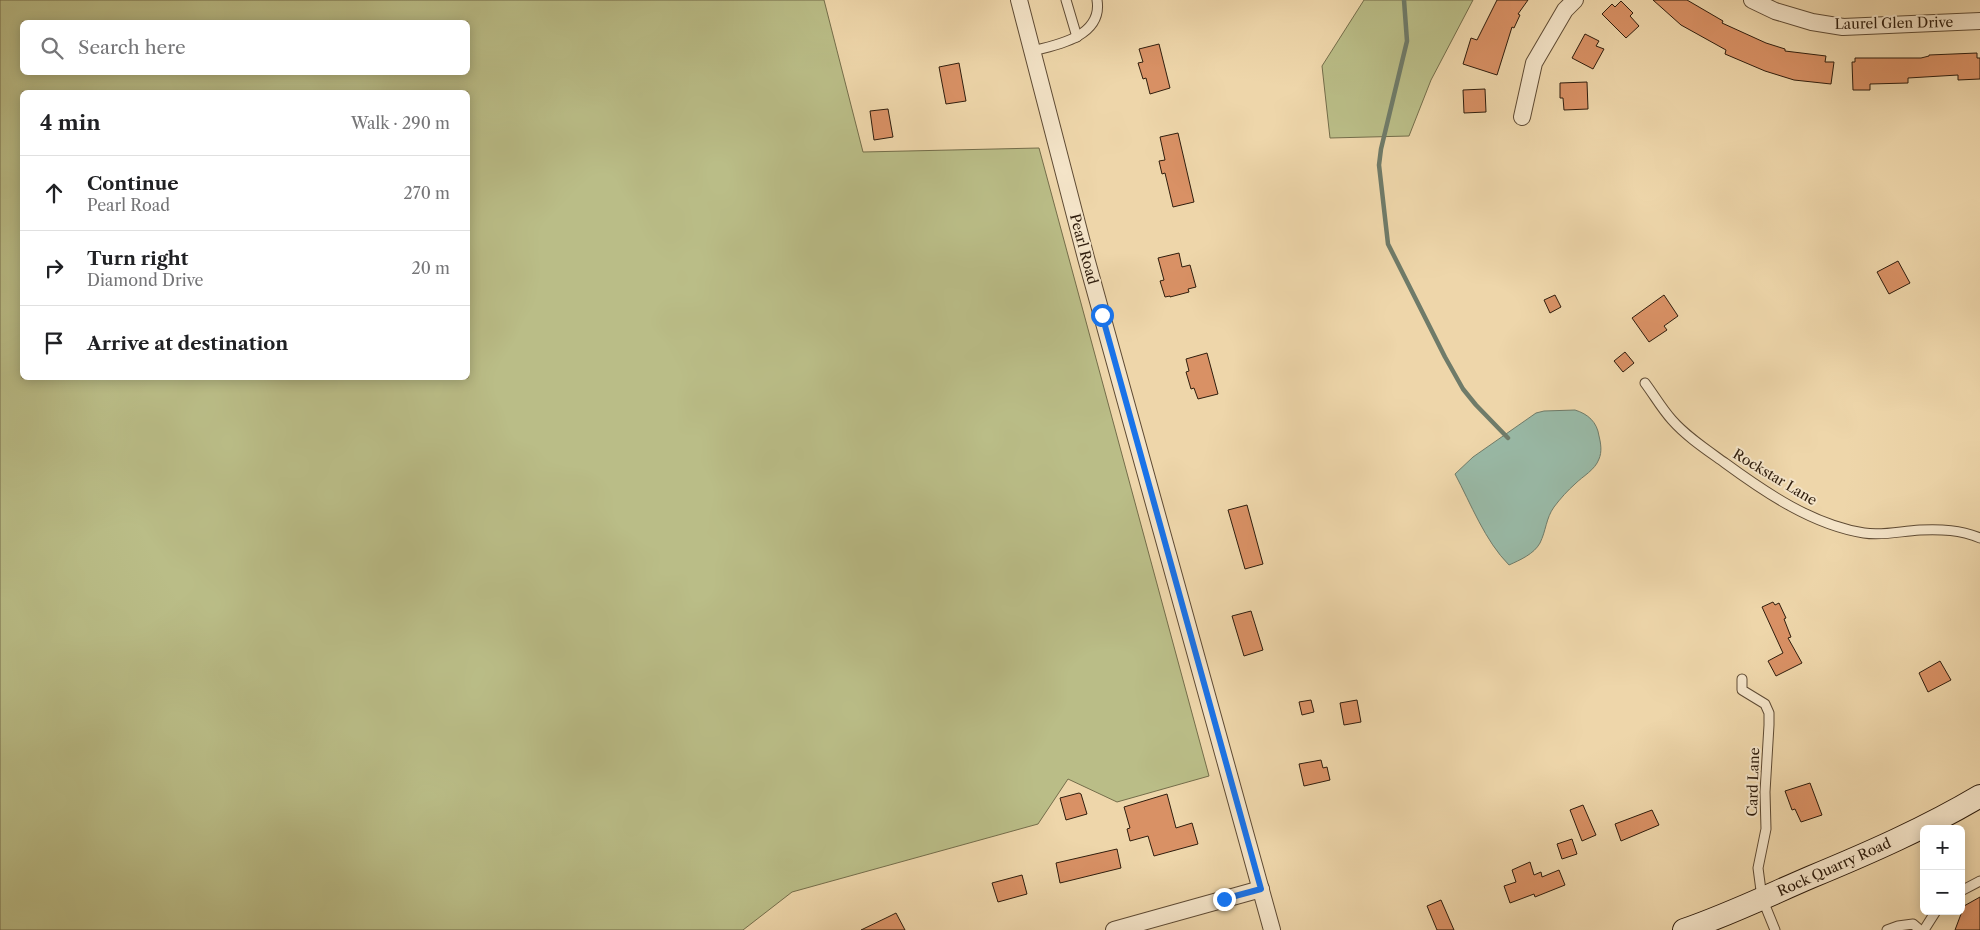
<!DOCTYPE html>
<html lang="en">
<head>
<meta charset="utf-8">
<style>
  :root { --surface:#fff; --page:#f2f2f2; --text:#202124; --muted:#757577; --line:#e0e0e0 }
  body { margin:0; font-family:"Libre Caslon Text",serif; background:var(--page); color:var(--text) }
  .controls { position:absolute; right:15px; bottom:15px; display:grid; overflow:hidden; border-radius:8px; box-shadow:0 2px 12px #0003 }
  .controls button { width:45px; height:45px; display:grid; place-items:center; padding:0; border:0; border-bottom:1px solid var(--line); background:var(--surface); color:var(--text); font:25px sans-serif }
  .stop { position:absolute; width:15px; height:15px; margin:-11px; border:4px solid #1a73e8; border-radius:50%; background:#fff }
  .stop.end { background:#1a73e8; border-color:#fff; box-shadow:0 1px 5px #0008 }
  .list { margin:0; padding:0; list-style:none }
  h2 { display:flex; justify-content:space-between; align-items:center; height:65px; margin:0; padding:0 20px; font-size:21px }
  h2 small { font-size:16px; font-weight:400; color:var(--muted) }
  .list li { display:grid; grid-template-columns:32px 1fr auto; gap:15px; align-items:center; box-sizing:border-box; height:75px; padding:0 20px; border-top:1px solid var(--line) }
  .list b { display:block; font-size:19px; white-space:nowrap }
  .list p { margin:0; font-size:16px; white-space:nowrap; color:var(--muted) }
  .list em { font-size:16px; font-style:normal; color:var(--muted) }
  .icon { flex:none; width:28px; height:28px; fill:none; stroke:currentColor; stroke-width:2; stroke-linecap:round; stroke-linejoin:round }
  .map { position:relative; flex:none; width:1980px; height:930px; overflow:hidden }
  .search { position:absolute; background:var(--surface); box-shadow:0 2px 12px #0003; left:20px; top:20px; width:450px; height:55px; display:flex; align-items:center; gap:12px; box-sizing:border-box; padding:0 18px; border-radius:8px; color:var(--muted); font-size:19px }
  .panel { position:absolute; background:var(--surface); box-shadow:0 2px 12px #0003; left:20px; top:90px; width:450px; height:290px; border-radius:8px }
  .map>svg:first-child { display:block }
  .green { fill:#babd87; stroke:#746d4a; fill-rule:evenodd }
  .water { fill:#99b9a6; stroke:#6f7b69 }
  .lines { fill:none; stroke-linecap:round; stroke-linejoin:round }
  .stream { stroke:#6f7b69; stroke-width:4.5 }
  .building { fill:#d99165; stroke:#2f1d0d }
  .service-casing { stroke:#5f4b34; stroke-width:11 }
  .minor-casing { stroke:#5f4b34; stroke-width:18 }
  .secondary-casing { stroke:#2f1d0d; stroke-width:24 }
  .service { stroke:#f4e4c8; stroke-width:9 }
  .minor { stroke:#f4e4c8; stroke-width:16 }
  .secondary { stroke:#f4e4c8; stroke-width:22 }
  .route { stroke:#1a73e8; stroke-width:6 }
  .labels { text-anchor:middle; stroke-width:4; stroke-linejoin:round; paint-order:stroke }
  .street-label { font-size:14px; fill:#2f1d0d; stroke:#f4e4c8 }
</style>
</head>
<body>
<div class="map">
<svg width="1980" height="930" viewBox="0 0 1980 930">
  <rect width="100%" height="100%" fill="#eed6aa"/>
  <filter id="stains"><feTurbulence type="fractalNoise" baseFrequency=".004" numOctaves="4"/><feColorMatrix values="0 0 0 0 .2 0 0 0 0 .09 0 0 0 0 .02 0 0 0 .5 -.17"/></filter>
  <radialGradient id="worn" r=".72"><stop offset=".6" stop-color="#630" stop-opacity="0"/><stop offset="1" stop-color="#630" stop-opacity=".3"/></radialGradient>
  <g class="green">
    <path d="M 0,0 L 824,0 L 863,152 L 1039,148 L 1209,776 L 1117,802 L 1068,779 L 1038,824 L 792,892 L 743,930 L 0,930 ZM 22,22 L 468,22 L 468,72 L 22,72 ZM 22,92 L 468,92 L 468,378 L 22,378 Z"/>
    <polygon points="1364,0 1473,0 1431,80 1409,136 1330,138 1322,66"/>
  </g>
  <path class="water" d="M 1575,410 C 1588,414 1597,422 1599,436 C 1601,444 1602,452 1599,459 C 1595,470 1583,476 1575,484 C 1568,490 1560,499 1554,507 C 1546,518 1546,531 1540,543 C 1534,554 1520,560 1509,565 C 1485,541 1471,504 1455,474 L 1473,457 L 1536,413 L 1544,411 Z"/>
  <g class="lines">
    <polyline class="stream" points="1404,0 1407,41 1381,149 1379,165 1388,244 1445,357 1463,389 1476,405 1508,438"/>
  </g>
  <g class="building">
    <polygon points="1497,0 1528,0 1518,14 1520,15 1514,28 1512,27 1497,75 1463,64 1471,38 1477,40"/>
    <polygon points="1653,0 1687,0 1723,21 1722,23 1766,43 1785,49 1785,51 1826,56 1825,62 1834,62 1831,84 1794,80 1765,71 1725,54 1726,50 1681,25"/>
    <polygon points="1621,1 1633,13 1630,16 1639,26 1626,38 1602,14 1612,4 1615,7"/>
    <polygon points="1585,34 1599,41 1596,46 1604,49 1593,69 1572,58"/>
    <polygon points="1159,44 1170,88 1150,94 1146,78 1143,79 1138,63 1143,62 1139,49"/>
    <polygon points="1977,53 1977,58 1980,58 1980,79 1958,80 1958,75 1908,78 1908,83 1870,84 1870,90 1853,90 1852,62 1855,62 1855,58 1921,58 1929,56 1929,55"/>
    <polygon points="959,63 966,101 946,104 939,67"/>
    <polygon points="1587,82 1588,109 1564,110 1563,98 1560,98 1560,83"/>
    <polygon points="1485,89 1486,112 1464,113 1463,90"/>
    <polygon points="888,109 893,137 874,140 870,111"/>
    <polygon points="1178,133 1194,202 1173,207 1165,173 1162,174 1159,161 1165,160 1160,137"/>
    <polygon points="1179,253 1182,267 1190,265 1196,287 1188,289 1189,292 1170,297 1170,296 1165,297 1160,281 1164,280 1158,258"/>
    <polygon points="1898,261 1910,283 1889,294 1877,272"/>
    <polygon points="1555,295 1561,307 1550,313 1544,300"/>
    <polygon points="1664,295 1678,316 1664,326 1667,330 1649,342 1632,318"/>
    <polygon points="1625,352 1634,363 1623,372 1614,361"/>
    <polygon points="1207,353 1218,394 1198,399 1194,388 1191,389 1186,372 1189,371 1186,359"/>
    <polygon points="1247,505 1263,564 1245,569 1228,510"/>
    <polygon points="1773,602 1775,605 1779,603 1786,618 1784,619 1791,637 1788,638 1802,663 1776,676 1768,661 1783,653 1762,607"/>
    <polygon points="1251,611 1263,650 1244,656 1232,616"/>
    <polygon points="1940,661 1951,680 1928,692 1919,673"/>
    <polygon points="1311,700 1314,712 1302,715 1299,702"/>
    <polygon points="1357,700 1361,722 1344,725 1340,703"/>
    <polygon points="1321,760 1323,768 1327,767 1330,780 1304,786 1299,764"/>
    <polygon points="1810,783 1822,815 1801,822 1795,809 1792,810 1785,791"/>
    <polygon points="1079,793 1081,794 1087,814 1066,820 1060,798"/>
    <polygon points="1167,794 1176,828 1192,823 1198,844 1154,856 1148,836 1130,841 1127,829 1130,828 1124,807"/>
    <polygon points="1583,805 1596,835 1582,841 1570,810"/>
    <polygon points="1652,810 1659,825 1621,841 1615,824"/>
    <polygon points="1572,839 1577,854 1562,859 1557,844"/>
    <polygon points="1117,849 1121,868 1060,883 1056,863"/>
    <polygon points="1530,862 1534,875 1541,872 1542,877 1559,870 1565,885 1535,897 1534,894 1510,903 1504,886 1516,882 1512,870"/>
    <polygon points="1022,875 1027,894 998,902 992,883"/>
    <polygon points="1980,897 1980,930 1955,930 1964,906"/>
    <polygon points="1441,900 1454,930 1437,930 1427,906"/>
    <polygon points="896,913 905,930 861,930 888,917"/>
  </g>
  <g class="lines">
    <defs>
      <g id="service">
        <polyline points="1066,0 1077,37"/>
        <path d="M 1032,51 C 1058,45 1103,36 1097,0"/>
        <path d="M 1645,383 C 1654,395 1662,409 1672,420 C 1687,437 1707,450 1725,463 C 1766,493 1813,525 1864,533 C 1883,536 1901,531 1920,530 C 1942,529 1960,530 1980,538"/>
        <polyline points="1742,679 1742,690 1765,704 1769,713 1769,725 1765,792 1766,829 1758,868 1762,898 1775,930"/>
        <polyline points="1961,891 1980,881"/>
        <polyline points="1887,930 1898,926 1913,924 1920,930"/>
        <polyline points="1924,930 1936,911"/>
      </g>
      <g id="minor">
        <polyline points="1019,0 1086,258 1272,930"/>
        <polyline points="1752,0 1775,11 1812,22 1843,27 1980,21"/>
        <polyline points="1522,117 1534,63 1565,10 1575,0"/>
        <polyline points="1114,930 1261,889"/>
      </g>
      <path id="secondary" d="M 1684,930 C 1728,915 1769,895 1811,877 C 1869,853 1926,828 1980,796"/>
    </defs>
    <use href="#service" class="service-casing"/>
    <use href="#minor" class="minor-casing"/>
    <use href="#secondary" class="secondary-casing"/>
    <use href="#service" class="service"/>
    <use href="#minor" class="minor"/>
    <use href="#secondary" class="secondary"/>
  </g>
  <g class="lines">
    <polyline class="route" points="1102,315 1261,889 1224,899"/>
  </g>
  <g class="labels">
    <g class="street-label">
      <text transform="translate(1894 23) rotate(-1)" y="5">Laurel Glen Drive</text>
      <text transform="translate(1084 249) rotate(75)" y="5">Pearl Road</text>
      <text transform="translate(1775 477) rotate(31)" y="5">Rockstar Lane</text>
      <text transform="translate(1753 782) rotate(-88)" y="5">Card Lane</text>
      <text transform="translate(1834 867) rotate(-24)" y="5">Rock Quarry Road</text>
    </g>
  </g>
  <rect width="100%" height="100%" filter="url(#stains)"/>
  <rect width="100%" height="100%" fill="url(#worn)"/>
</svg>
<div class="controls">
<button>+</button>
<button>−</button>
</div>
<div class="stop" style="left:1102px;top:315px"></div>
<div class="stop end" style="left:1224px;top:899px"></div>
<div class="search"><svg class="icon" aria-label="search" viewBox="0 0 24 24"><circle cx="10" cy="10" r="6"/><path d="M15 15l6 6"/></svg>Search here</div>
<section class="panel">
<h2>4 min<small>Walk · 290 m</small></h2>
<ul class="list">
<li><svg class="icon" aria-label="ahead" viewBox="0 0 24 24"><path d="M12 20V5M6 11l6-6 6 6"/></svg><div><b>Continue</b><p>Pearl Road</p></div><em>270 m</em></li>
<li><svg class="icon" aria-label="right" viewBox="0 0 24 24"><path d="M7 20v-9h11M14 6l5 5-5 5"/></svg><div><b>Turn right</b><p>Diamond Drive</p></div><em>20 m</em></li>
<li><svg class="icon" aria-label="arrive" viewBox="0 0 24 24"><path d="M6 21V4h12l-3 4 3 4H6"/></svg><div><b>Arrive at destination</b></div></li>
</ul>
</section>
</div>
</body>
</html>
